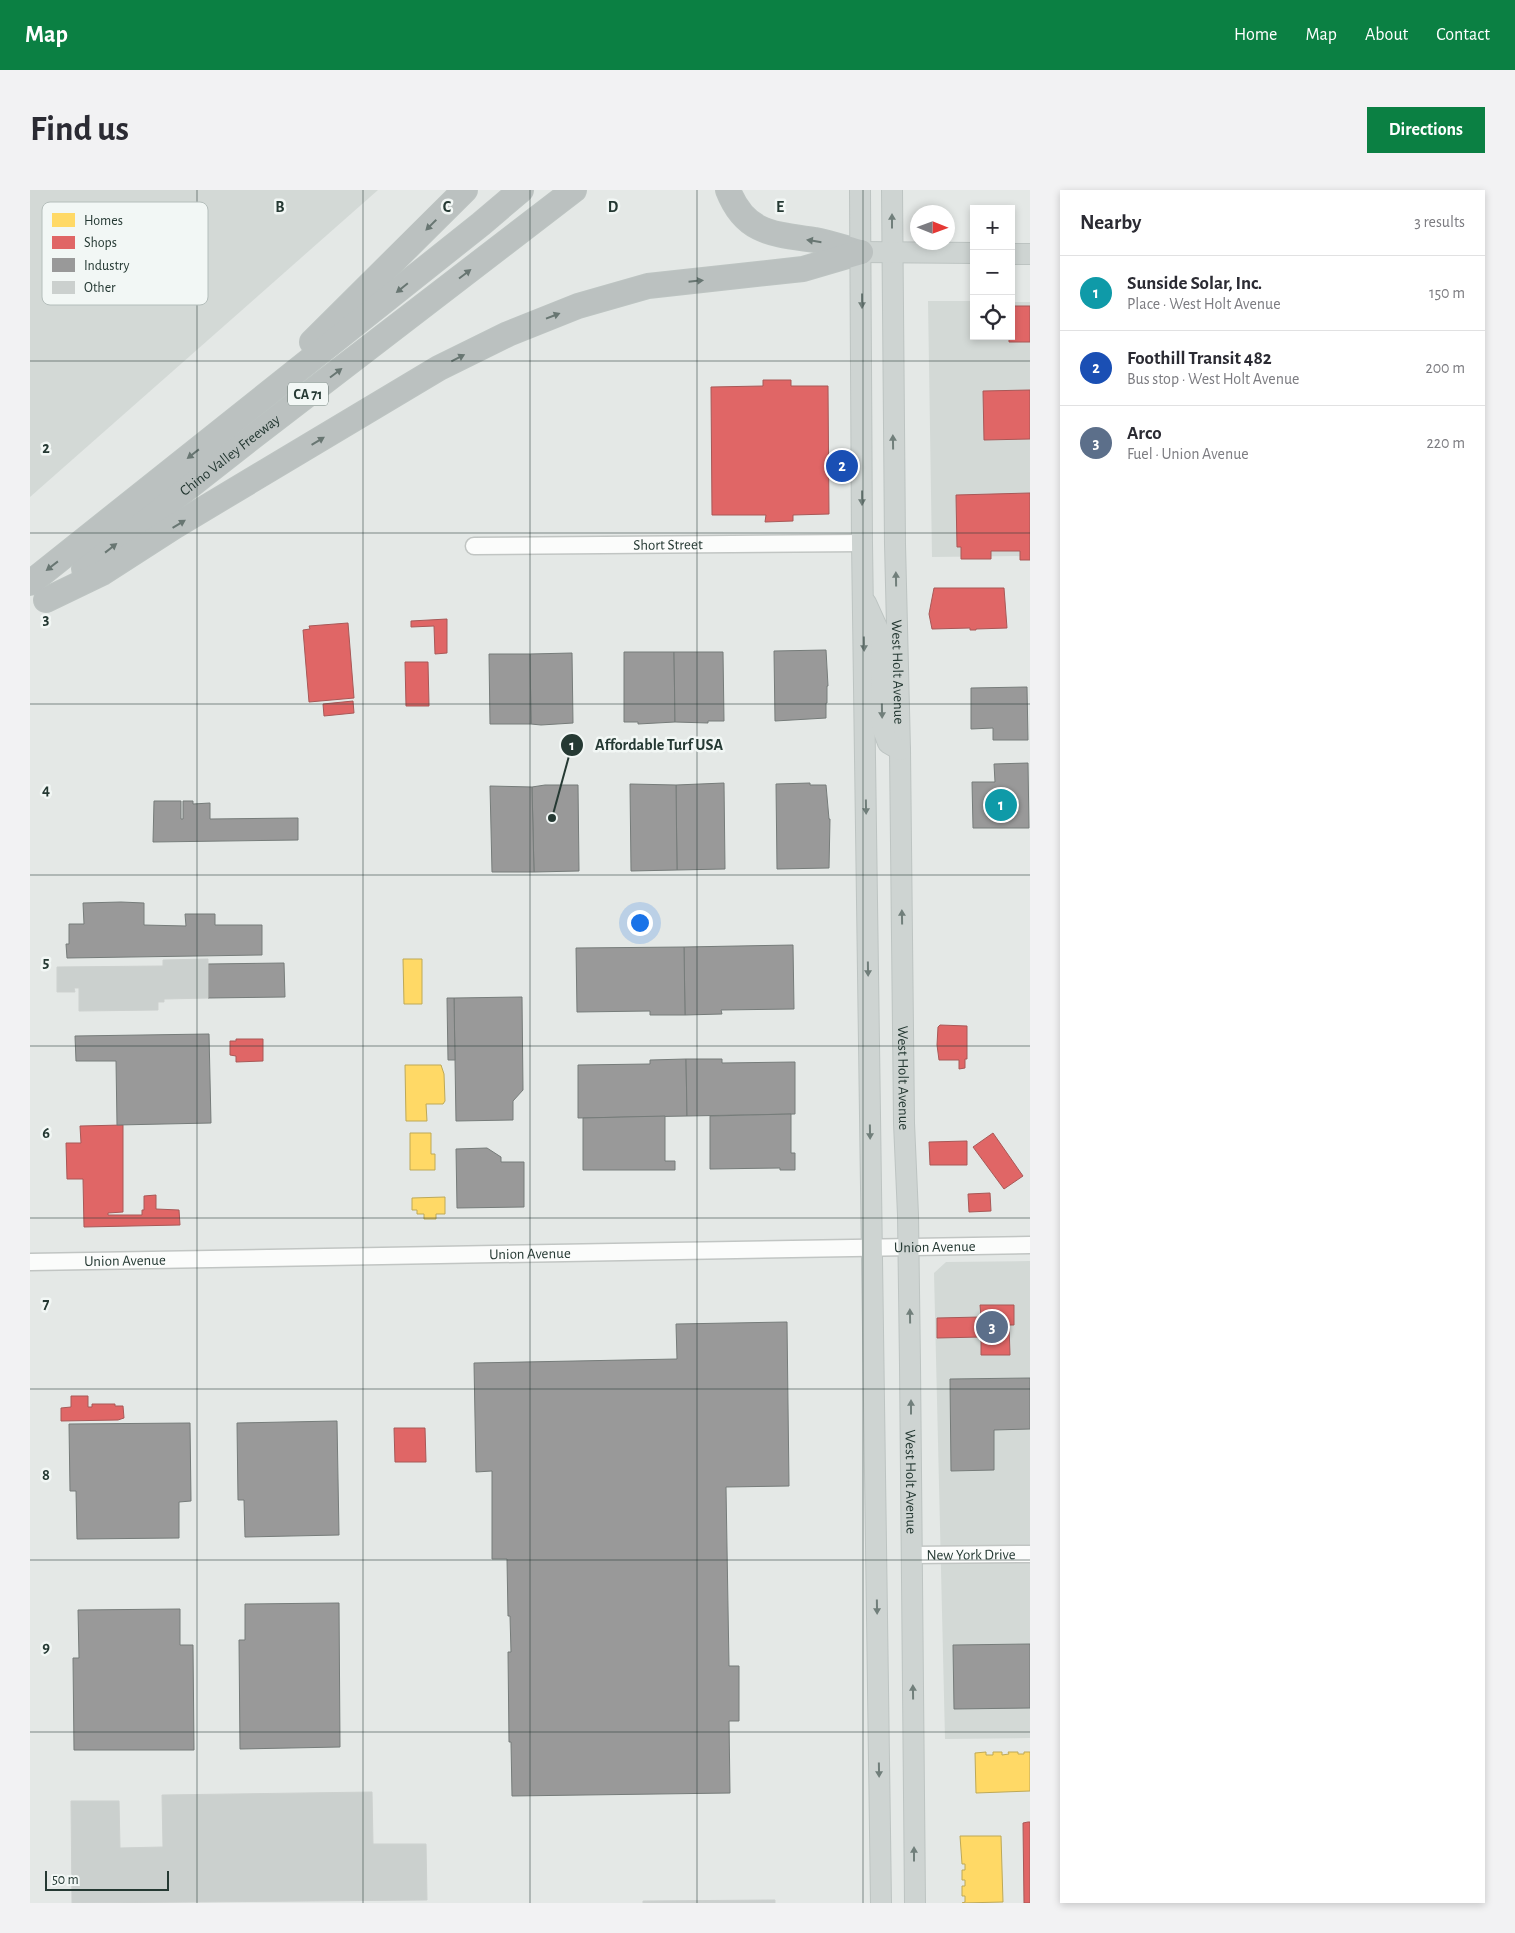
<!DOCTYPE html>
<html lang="en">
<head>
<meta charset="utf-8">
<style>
  :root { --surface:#fff; --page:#f2f2f3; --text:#2b2b33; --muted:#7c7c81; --line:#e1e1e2; --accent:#0b8043 }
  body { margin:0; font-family:"Alegreya Sans",sans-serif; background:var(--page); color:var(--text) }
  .controls { position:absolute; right:15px; top:15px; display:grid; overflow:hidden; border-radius:0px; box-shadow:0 2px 8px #0003 }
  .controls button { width:45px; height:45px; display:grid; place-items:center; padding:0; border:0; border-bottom:1px solid var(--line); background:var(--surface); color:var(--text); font:25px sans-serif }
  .compass { position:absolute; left:880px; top:15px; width:45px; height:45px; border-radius:50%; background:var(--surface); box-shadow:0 2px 8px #0003; rotate:91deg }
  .scale { position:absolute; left:15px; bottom:12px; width:124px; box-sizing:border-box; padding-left:5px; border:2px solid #253933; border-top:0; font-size:14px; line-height:18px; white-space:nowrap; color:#253933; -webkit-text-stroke:4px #f2f7f5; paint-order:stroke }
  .you { position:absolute; left:609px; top:732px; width:18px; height:18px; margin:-12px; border:4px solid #fff; border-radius:50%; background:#1a73e8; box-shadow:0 0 0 8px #1a73e833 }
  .badge { display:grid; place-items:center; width:32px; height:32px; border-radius:50%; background:var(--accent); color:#fff; font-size:16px; font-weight:700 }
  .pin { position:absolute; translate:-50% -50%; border:2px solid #fff; box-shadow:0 1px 5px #0006 }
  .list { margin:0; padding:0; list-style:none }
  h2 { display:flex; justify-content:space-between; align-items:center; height:65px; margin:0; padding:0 20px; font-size:21px }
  h2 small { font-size:16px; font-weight:400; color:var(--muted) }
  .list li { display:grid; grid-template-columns:32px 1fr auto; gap:15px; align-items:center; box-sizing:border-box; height:75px; padding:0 20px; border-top:1px solid var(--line) }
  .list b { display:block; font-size:19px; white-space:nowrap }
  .list p { margin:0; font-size:16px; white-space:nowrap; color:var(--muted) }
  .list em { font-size:16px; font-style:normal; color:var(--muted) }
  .icon { flex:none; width:28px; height:28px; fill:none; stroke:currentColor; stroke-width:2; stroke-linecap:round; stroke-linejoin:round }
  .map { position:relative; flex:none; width:1000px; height:1713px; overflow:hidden; border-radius:0px }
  header { display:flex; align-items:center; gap:30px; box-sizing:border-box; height:70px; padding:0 25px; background:var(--accent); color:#fff }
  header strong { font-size:24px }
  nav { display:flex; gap:28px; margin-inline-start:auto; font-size:18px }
  .intro { display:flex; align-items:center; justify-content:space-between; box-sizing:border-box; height:120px; padding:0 30px }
  h1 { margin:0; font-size:35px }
  .button { padding:12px 22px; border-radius:0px; background:var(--accent); color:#fff; font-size:18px; font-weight:700 }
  main { display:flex; gap:30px; padding:0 30px }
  aside { flex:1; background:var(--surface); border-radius:0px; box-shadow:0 2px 8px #0003 }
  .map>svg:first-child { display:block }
  .built { fill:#d3d9d6 }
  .homes { fill:#ffd966; stroke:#bea957 }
  .shops { fill:#e06666; stroke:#a85857 }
  .industry { fill:#999; stroke:#767c7a }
  .building { fill:#cbd0ce; stroke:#cdd1cf }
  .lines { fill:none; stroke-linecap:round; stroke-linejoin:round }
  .minor-casing { stroke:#c1c5c3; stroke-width:19 }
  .major-casing { stroke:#bdc4c2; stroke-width:22 }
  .highway-casing { stroke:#bdc4c2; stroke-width:26 }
  .minor { stroke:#fbfcfb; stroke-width:16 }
  .major { stroke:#ced4d2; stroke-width:20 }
  .highway { stroke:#bbc1c0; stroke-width:24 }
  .oneway { fill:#717f7b }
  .oneway2 { fill:#687672 }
  .grid { fill:none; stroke:#253933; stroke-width:1; stroke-opacity:0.55 }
  .labels { text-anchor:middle; stroke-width:5; stroke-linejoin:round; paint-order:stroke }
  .shield { fill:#f2f7f5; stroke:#62726d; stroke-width:1 }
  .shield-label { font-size:14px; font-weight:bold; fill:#253933 }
  .street-label { font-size:15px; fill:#253933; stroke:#f2f7f5 }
  .key { fill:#f2f7f5; stroke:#b4bebb; stroke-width:1 }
  .key-label { font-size:14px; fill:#253933 }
  .grid-label { font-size:16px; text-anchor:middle; font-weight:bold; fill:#253933; stroke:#f2f7f5; stroke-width:5; stroke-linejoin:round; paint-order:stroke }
  .leader { fill:none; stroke:#253933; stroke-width:2 }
  .callout-dot { fill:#253933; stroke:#f2f7f5; stroke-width:2 }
  .mark-label { font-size:15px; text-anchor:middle; font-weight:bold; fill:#fff }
  .callout-label { font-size:16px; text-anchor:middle; font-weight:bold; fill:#253933; stroke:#f2f7f5; stroke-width:5; stroke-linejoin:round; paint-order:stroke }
</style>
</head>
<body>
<header>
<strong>Map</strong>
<nav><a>Home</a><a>Map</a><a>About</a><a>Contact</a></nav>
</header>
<div class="intro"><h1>Find us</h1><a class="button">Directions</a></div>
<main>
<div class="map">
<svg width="1000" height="1713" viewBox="0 0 1000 1713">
  <rect width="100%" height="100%" fill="#e4e8e6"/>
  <g class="built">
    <polygon points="0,0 348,0 0,307"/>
    <polygon points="898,111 944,111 944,146 981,146 981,112 1000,112 1000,366 902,367"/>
    <polygon points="1000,1071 1000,1548 915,1549 904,1083 916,1072"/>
  </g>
  <g class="homes">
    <polygon points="373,769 392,769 392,814 374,814"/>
    <polygon points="375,875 411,875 414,884 415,911 413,914 396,914 397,931 376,931"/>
    <polygon points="380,943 401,943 401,964 405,964 405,980 380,980"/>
    <polygon points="415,1007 415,1024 406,1024 406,1029 394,1029 394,1024 387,1024 387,1020 382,1020 382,1008"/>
    <polygon points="956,1562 956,1565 963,1565 963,1562 972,1562 972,1565 979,1564 978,1562 988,1562 988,1564 994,1564 994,1562 1000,1562 1000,1601 946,1603 945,1563"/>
    <polygon points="930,1646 971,1646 973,1712 932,1713 935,1712 935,1706 932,1706 932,1696 935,1696 935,1690 932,1690 932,1680 935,1680 935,1674 932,1674"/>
  </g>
  <g class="shops">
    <rect x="941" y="116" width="3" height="30"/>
    <polygon points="981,116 1000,116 1000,152 979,152 979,149 962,149 962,146 981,146"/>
    <polygon points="733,190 761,190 761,196 798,196 799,324 763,325 763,331 735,332 736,325 682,325 681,197 733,196"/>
    <polygon points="1000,200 1000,249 954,250 953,201"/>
    <polygon points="1000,303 1000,370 990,370 990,361 961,361 961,369 931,369 931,357 927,357 926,305"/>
    <polygon points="904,398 974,398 977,438 946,439 946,440 940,440 940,438 902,439 899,424"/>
    <polygon points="417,429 417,463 405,464 404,436 381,437 381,431"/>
    <polygon points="318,433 324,508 279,512 273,440 280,439 279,436"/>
    <polygon points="375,472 398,472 399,516 376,516"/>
    <polygon points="323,511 324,523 294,526 293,514"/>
    <polygon points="910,835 937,836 937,869 935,869 935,878 929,879 929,870 909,870 907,855 908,837"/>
    <polygon points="206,849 233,849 233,871 206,872 206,866 200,865 200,851 206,851"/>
    <polygon points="93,935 93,1022 78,1023 78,1025 112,1025 112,1020 114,1020 114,1006 126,1005 126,1019 149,1020 150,1035 54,1037 53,989 37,989 36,953 51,953 50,936"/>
    <polygon points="963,943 993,986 974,999 943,957"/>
    <polygon points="937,951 937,975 900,975 899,952"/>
    <polygon points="960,1003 961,1021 939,1022 938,1004"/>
    <polygon points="950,1115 984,1115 984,1135 979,1135 980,1165 951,1165 951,1147 907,1148 907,1128 951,1127"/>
    <polygon points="41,1206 58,1206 58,1217 62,1217 62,1214 85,1214 85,1216 93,1216 94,1228 88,1230 31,1231 31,1218 41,1217"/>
    <polygon points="364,1238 395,1238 396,1272 365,1272"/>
    <polygon points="998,1632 1000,1632 1000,1713 994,1713 993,1633"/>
  </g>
  <g class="industry">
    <polygon points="796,460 798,496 797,496 797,513 796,513 796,528 745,531 744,461"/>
    <polygon points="594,462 644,462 645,532 608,534 608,532 594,532"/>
    <polygon points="644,462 693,462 694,531 678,531 678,533 645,532"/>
    <polygon points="542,463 543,533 511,535 501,534 500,464"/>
    <polygon points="459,464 500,464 501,534 460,534"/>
    <polygon points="997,497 998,550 963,550 963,538 941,539 941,498"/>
    <polygon points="998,573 999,638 943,638 942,592 965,592 964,574"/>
    <polygon points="694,593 695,679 647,680 646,595"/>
    <polygon points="780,593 780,595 796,595 799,629 800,629 799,678 747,679 746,594"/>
    <polygon points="600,594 646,595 647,680 601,681"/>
    <polygon points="515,595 548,595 549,681 504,682 502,597"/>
    <polygon points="460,596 502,597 504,682 462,682"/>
    <polygon points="124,611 151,611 151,629 153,629 153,611 163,611 163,614 180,613 180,629 268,628 268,650 123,652"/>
    <polygon points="91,712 114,713 114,735 156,736 155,724 185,724 185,735 232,735 232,765 37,768 36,754 39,754 39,734 54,734 53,713"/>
    <polygon points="763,755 764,819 691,820 692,824 655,825 654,757"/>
    <polygon points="654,757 655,825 620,825 620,821 547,822 546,758"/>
    <polygon points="254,773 255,807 178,808 178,774"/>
    <polygon points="492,807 493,900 483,911 483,930 426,931 424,808"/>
    <polygon points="417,808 424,808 425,870 418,870"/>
    <polygon points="179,844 181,933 87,935 86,871 46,871 45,846"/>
    <polygon points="656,869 657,926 548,928 548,875 620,874 620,870"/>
    <polygon points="656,869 692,869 692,873 765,872 765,924 657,926"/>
    <polygon points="761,924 761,963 765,963 765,980 750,980 750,978 680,979 680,926"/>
    <polygon points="635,926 635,971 645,971 645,980 553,980 553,928"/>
    <polygon points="457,958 471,967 471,972 494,972 494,1017 427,1018 426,959"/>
    <polygon points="757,1132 759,1296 696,1297 699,1476 709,1476 709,1531 699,1531 700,1603 482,1606 481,1552 479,1552 478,1462 481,1462 480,1426 478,1426 477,1369 462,1369 462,1281 446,1282 444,1173 647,1169 646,1134"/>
    <polygon points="1000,1188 1000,1239 964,1240 964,1280 921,1281 920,1189"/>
    <polygon points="307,1231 309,1345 215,1347 214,1310 208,1310 207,1233"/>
    <polygon points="160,1233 161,1311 149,1312 149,1348 47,1349 46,1301 40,1301 39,1234"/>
    <polygon points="309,1413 310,1557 210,1559 209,1450 215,1450 215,1414"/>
    <polygon points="150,1419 150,1455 163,1455 164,1560 44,1560 43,1468 49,1468 48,1420"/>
    <polygon points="1000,1454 1000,1518 924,1519 923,1455"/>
  </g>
  <g class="building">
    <polygon points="178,769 178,808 134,809 134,812 128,812 128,820 49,821 49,798 44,798 45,802 27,802 27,777 133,776 133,770"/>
    <polygon points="342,1602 343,1654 396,1654 397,1710 42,1713 41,1611 89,1611 90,1658 133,1657 132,1605"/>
    <polygon points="745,1710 745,1713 613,1713 613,1711"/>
  </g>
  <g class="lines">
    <defs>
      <g id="minor">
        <path id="s1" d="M 444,356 L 832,353"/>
        <path id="s2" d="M 0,1072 L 1000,1055"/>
        <path id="s3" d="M 882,1365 L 1000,1364"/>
      </g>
      <g id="major">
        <polyline points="830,0 832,353 851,1713"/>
        <path id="s4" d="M 862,0 L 865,354 L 870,560 L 874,933 L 878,1025 L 880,1175 L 885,1713"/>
        <polyline points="831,62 944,63"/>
        <polyline points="981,64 1000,64"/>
        <polyline points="836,413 851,446 852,537 858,553 870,560"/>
      </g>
      <g id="highway">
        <path d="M 698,0 C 715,44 744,44 785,50 C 800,53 815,58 830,62"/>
        <polyline points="282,152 435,0"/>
        <path id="s5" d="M 54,379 L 225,245 L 544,0"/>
        <polyline points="0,393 451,34 491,0"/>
        <polyline points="16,410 72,383 145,336 409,178 478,144 548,116 618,96 773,79 831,62"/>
      </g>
    </defs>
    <use href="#minor" class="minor-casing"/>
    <use href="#major" class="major-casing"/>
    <use href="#highway" class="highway-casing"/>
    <use href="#minor" class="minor"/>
    <use href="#major" class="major"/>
    <use href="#highway" class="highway"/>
  </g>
  <defs><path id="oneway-solid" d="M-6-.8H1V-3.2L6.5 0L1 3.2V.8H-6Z" transform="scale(1.25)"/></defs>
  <g class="oneway">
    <use href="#oneway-solid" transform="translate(862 31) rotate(-90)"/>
    <use href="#oneway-solid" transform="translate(832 111) rotate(90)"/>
    <use href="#oneway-solid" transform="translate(863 252) rotate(-91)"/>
    <use href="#oneway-solid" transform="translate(832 308) rotate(90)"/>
    <use href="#oneway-solid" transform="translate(866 389) rotate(-91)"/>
    <use href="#oneway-solid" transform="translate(834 454) rotate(89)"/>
    <use href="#oneway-solid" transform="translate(852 521) rotate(89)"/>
    <use href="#oneway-solid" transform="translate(836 617) rotate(89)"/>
    <use href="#oneway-solid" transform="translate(872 727) rotate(-91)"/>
    <use href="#oneway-solid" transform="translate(838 779) rotate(89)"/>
    <use href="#oneway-solid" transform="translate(840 942) rotate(89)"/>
    <use href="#oneway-solid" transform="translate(880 1126) rotate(-91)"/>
    <use href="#oneway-solid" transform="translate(881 1217) rotate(-90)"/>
    <use href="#oneway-solid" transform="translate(847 1417) rotate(89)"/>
    <use href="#oneway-solid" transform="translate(883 1502) rotate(-91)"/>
    <use href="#oneway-solid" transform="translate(849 1580) rotate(89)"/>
    <use href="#oneway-solid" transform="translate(884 1664) rotate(-90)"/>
  </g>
  <g class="oneway2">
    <use href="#oneway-solid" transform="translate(401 35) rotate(135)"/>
    <use href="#oneway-solid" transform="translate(784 51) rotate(-171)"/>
    <use href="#oneway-solid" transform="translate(435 84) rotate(-37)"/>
    <use href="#oneway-solid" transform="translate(666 91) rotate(-6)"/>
    <use href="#oneway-solid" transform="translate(372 98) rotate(141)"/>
    <use href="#oneway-solid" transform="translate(523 126) rotate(-21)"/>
    <use href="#oneway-solid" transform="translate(428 168) rotate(-27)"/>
    <use href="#oneway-solid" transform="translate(306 183) rotate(-37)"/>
    <use href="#oneway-solid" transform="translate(288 251) rotate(-31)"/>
    <use href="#oneway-solid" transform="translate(163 264) rotate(142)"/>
    <use href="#oneway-solid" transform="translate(149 334) rotate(-31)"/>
    <use href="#oneway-solid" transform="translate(81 358) rotate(-38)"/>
    <use href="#oneway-solid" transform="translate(22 376) rotate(142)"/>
  </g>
  <path class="grid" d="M 167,0 L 167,1713M 333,0 L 333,1713M 500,0 L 500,1713M 667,0 L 667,1713M 833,0 L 833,1713M 0,171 L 1000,171M 0,343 L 1000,343M 0,514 L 1000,514M 0,685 L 1000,685M 0,856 L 1000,856M 0,1028 L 1000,1028M 0,1199 L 1000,1199M 0,1370 L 1000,1370M 0,1542 L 1000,1542"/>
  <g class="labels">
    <rect class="shield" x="258" y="192.5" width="40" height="23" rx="4"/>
    <g class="shield-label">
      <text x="278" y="209">CA 71</text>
    </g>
    <g class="street-label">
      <text dy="5" stroke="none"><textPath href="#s5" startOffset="185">Chino Valley Freeway</textPath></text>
      <text dy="5" stroke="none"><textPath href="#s1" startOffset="194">Short Street</textPath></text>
      <text dy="5" stroke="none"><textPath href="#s4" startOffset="482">West Holt Avenue</textPath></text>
      <text dy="5" stroke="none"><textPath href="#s4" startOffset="888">West Holt Avenue</textPath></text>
      <text dy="5" stroke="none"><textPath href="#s2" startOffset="905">Union Avenue</textPath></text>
      <text dy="5" stroke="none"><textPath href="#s2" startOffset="500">Union Avenue</textPath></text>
      <text dy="5" stroke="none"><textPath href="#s2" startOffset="95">Union Avenue</textPath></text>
      <text dy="5" stroke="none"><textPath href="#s4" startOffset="1292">West Holt Avenue</textPath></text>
      <text dy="5" stroke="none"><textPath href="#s3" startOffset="59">New York Drive</textPath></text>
    </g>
  </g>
  <rect x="12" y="12" width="166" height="103" rx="8" class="key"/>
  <rect x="22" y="23" width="23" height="14" fill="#ffd966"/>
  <rect x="22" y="46" width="23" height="13" fill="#e06666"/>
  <rect x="22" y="68" width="23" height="14" fill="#999"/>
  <rect x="22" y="91" width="23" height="13" fill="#cbd0ce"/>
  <g class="key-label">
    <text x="54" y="35">Homes</text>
    <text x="54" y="57">Shops</text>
    <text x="54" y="80">Industry</text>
    <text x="54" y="102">Other</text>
  </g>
  <g class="grid-label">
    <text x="250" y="22">B</text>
    <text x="417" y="22">C</text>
    <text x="583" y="22">D</text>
    <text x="750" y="22">E</text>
    <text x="16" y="263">2</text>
    <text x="16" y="434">3</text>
    <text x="16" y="605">4</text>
    <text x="16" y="777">5</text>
    <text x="16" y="948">6</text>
    <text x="16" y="1119">7</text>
    <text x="16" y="1290">8</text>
    <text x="16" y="1462">9</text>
  </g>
  <path class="leader" d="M522 628L542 555"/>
  <g class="callout-dot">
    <circle cx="522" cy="628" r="5"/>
    <circle cx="542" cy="555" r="12"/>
  </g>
  <g class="mark-label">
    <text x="542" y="560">1</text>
  </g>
  <g class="callout-label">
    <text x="629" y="560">Affordable Turf USA</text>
  </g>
</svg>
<div class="controls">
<button>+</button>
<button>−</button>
<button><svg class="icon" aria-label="locate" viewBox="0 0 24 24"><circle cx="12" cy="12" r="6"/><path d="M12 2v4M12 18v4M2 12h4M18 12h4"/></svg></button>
</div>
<svg class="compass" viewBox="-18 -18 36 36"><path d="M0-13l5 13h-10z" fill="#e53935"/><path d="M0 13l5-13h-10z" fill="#7c7c81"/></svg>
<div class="scale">50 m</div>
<div class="you"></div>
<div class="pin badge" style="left:971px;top:615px;background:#0f9aa8">1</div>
<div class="pin badge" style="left:812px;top:276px;background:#1a4fb4">2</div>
<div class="pin badge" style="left:962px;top:1137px;background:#5c6f8a">3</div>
</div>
<aside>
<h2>Nearby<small>3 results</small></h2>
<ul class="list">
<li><span class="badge" style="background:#0f9aa8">1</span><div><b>Sunside Solar, Inc.</b><p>Place · West Holt Avenue</p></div><em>150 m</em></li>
<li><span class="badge" style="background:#1a4fb4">2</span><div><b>Foothill Transit 482</b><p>Bus stop · West Holt Avenue</p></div><em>200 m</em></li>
<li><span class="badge" style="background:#5c6f8a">3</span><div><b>Arco</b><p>Fuel · Union Avenue</p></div><em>220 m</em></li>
</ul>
</aside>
</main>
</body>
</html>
